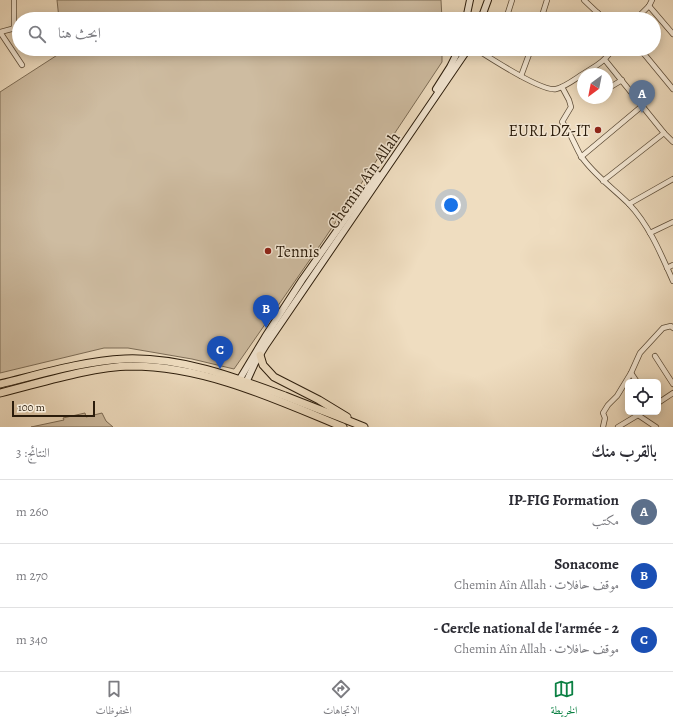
<!DOCTYPE html>
<html lang="ar">
<head>
<meta charset="utf-8">
<style>
  :root { --surface:#fff; --page:#f7f7f7; --text:#2b2b33; --muted:#7c7c81; --line:#e1e1e2; --accent:#0b8043 }
  body { margin:0; font-family:Alegreya,Amiri,serif; background:var(--page); color:var(--text); direction:rtl }
  .controls { position:absolute; right:12px; bottom:12px; display:grid; overflow:hidden; border-radius:6px; box-shadow:0 2px 10px #0003 }
  .controls button { width:36px; height:36px; display:grid; place-items:center; padding:0; border:0; border-bottom:1px solid var(--line); background:var(--surface); color:var(--text); font:20px sans-serif }
  .compass { position:absolute; left:577px; top:68px; width:36px; height:36px; border-radius:50%; background:var(--surface); box-shadow:0 2px 10px #0003; rotate:212deg }
  .scale { position:absolute; left:12px; bottom:10px; width:83px; box-sizing:border-box; padding-left:4px; border:2px solid #2b1c0b; border-top:0; font-size:11px; line-height:14px; white-space:nowrap; color:#2b1c0b; -webkit-text-stroke:3px #f5e9d6; paint-order:stroke }
  .you { position:absolute; left:451px; top:205px; width:14px; height:14px; margin:-10px; border:3px solid #fff; border-radius:50%; background:#1a73e8; box-shadow:0 0 0 6px #1a73e833 }
  .badge { display:grid; place-items:center; width:26px; height:26px; border-radius:50%; background:var(--accent); color:#fff; font-size:13px; font-weight:700 }
  .pin { position:absolute; translate:-50% -33px; filter:drop-shadow(0 1px 2px #0008) }
  .pin::after { content:''; position:absolute; top:21px; width:14px; height:12px; background:inherit; clip-path:polygon(0 0,100% 0,50% 100%) }
  .list { margin:0; padding:0; list-style:none }
  h2 { display:flex; justify-content:space-between; align-items:center; height:52px; margin:0; padding:0 16px; font-size:17px }
  h2 small { font-size:13px; font-weight:400; color:var(--muted) }
  .list li { display:grid; grid-template-columns:26px 1fr auto; gap:12px; align-items:center; box-sizing:border-box; height:64px; padding:0 16px; border-top:1px solid var(--line) }
  .list b { display:block; font-size:15px; white-space:nowrap }
  .list p { margin:0; font-size:13px; white-space:nowrap; color:var(--muted) }
  .list em { font-size:13px; font-style:normal; color:var(--muted) }
  .icon { flex:none; width:22px; height:22px; fill:none; stroke:currentColor; stroke-width:2; stroke-linecap:round; stroke-linejoin:round }
  .map { position:relative; flex:none; width:673px; height:427px; overflow:hidden; direction:ltr }
  .search { position:absolute; background:var(--surface); box-shadow:0 2px 10px #0003; left:12px; right:12px; top:12px; height:44px; display:flex; align-items:center; gap:10px; box-sizing:border-box; padding:0 14px; border-radius:22px; color:var(--muted); font-size:15px }
  .sheet { height:244px; background:var(--surface) }
  nav { display:flex; justify-content:space-around; align-items:center; box-sizing:border-box; height:56px; border-top:1px solid var(--line); background:var(--surface); font-size:11px; color:var(--muted) }
  nav a { display:grid; justify-items:center; gap:2px }
  nav .on { color:var(--accent) }
  .map>svg:first-child { display:block }
  .green { fill:#cebca1; stroke:#7c6c56 }
  .lines { fill:none; stroke-linecap:round; stroke-linejoin:round }
  .minor-casing { stroke:#5c4c38; stroke-width:6 }
  .secondary-casing { stroke:#2b1c0b; stroke-width:8 }
  .trunk-casing { stroke:#2b1c0b; stroke-width:9 }
  .minor { stroke:#f5e9d6; stroke-width:4.5 }
  .secondary { stroke:#f5e9d6; stroke-width:6 }
  .trunk { stroke:#efddc0; stroke-width:7 }
  .poi-dot { fill:#8f2418; stroke:#f5e9d6; stroke-width:1.5 }
  .labels { text-anchor:middle; stroke-width:3; stroke-linejoin:round; paint-order:stroke }
  .poi-label { font-size:16px; fill:#2b1c0b; stroke:#f5e9d6; text-anchor:end }
  .street-label { font-size:16px; fill:#2b1c0b; stroke:#f5e9d6 }
</style>
</head>
<body>
<div class="map">
<svg width="673" height="427" viewBox="0 0 673 427">
  <rect width="100%" height="100%" fill="#efddc0"/>
  <filter id="stains"><feTurbulence type="fractalNoise" baseFrequency=".005" numOctaves="4"/><feColorMatrix values="0 0 0 0 .2 0 0 0 0 .09 0 0 0 0 .02 0 0 0 .5 -.17"/></filter>
  <radialGradient id="worn" r=".72"><stop offset=".6" stop-color="#630" stop-opacity="0"/><stop offset="1" stop-color="#630" stop-opacity=".3"/></radialGradient>
  <g class="green">
    <polygon points="57,0 441,0 442,19 59,19"/>
    <polygon points="62,49 442,49 442,62 325,238 234,369 192,359 128,348 104,348 0,373 0,92 62,52"/>
    <polygon points="85,413 86,417 102,413 106,421 113,427 31,427 64,420 63,418"/>
  </g>
  <g class="lines">
    <defs>
      <g id="minor">
        <polyline points="584,0 604,19"/>
        <polyline points="649,6 673,34"/>
        <polyline points="49,19 56,17"/>
        <polyline points="506,19 512,0"/>
        <polyline points="541,19 547,0"/>
        <polyline points="592,19 598,13"/>
        <polyline points="636,19 649,6 652,0"/>
        <polyline points="19,27 0,32 22,65"/>
        <polyline points="14,28 14,0"/>
        <path d="M 476,49 C 490,58 542,92 556,89 C 565,87 575,79 583,74 C 597,65 603,63 613,49"/>
        <polyline points="640,49 673,89"/>
        <polyline points="605,60 664,133 673,142"/>
        <polyline points="521,76 531,49"/>
        <path d="M 562,87 L 569,100 L 571,107 L 562,122 C 569,129 575,146 581,156 C 594,175 613,188 629,204 C 649,225 661,254 673,281"/>
        <polyline points="607,89 622,80"/>
        <polyline points="581,157 642,106"/>
        <polyline points="603,181 664,133"/>
        <polyline points="629,204 673,179"/>
        <polyline points="650,233 673,222"/>
        <polyline points="667,268 673,265"/>
        <polyline points="655,356 673,384"/>
        <polyline points="631,373 637,382"/>
        <polyline points="658,403 673,393"/>
        <polyline points="638,415 656,427"/>
        <polyline points="603,427 605,418 603,413 608,405 617,396 631,373 640,353 663,328 671,326 673,328"/>
        <polyline points="618,427 643,412"/>
      </g>
      <g id="secondary">
        <polyline points="466,19 470,0"/>
        <polyline points="481,19 488,0"/>
        <polyline points="436,89 450,67 459,49"/>
        <polyline points="238,382 265,337 302,280 377,174"/>
        <polyline points="245,385 255,363 266,345 468,49"/>
      </g>
      <g id="trunk">
        <polyline points="260,355 263,365 274,377 319,400 347,417"/>
        <path d="M 0,384 C 41,374 83,361 125,359 C 181,357 234,377 285,396 C 312,407 338,416 364,427"/>
        <path d="M 0,393 C 41,383 89,367 131,366 C 205,366 275,399 343,427"/>
      </g>
    </defs>
    <use href="#minor" class="minor-casing"/>
    <use href="#secondary" class="secondary-casing"/>
    <use href="#trunk" class="trunk-casing"/>
    <use href="#minor" class="minor"/>
    <use href="#secondary" class="secondary"/>
    <use href="#trunk" class="trunk"/>
  </g>
  <g class="poi-dot">
    <circle cx="598" cy="130" r="4"/>
    <circle cx="268" cy="251" r="4"/>
  </g>
  <g class="labels">
    <g class="poi-label">
      <text x="590" y="136">EURL DZ-IT</text>
      <text x="276" y="257" text-anchor="start">Tennis</text>
    </g>
    <g class="street-label">
      <text transform="translate(363 180) rotate(-55)" y="6">Chemin Aîn Allah</text>
    </g>
  </g>
  <rect width="100%" height="100%" filter="url(#stains)"/>
  <rect width="100%" height="100%" fill="url(#worn)"/>
</svg>
<div class="controls">
<button><svg class="icon" aria-label="locate" viewBox="0 0 24 24"><circle cx="12" cy="12" r="6"/><path d="M12 2v4M12 18v4M2 12h4M18 12h4"/></svg></button>
</div>
<svg class="compass" viewBox="-18 -18 36 36"><path d="M0-13l5 13h-10z" fill="#e53935"/><path d="M0 13l5-13h-10z" fill="#7c7c81"/></svg>
<div class="scale">100 m</div>
<div class="you"></div>
<div class="pin badge" style="left:642px;top:113px;background:#5c6f8a">A</div>
<div class="pin badge" style="left:266px;top:328px;background:#1a4fb4">B</div>
<div class="pin badge" style="left:220px;top:369px;background:#1a4fb4">C</div>
<div class="search"><svg class="icon" aria-label="search" viewBox="0 0 24 24"><circle cx="10" cy="10" r="6"/><path d="M15 15l6 6"/></svg>ابحث هنا</div>
</div>
<section class="sheet">
<h2>بالقرب منك<small>النتائج: 3</small></h2>
<ul class="list">
<li><span class="badge" style="background:#5c6f8a">A</span><div><b>IP-FIG Formation</b><p>مكتب</p></div><em>260 m</em></li>
<li><span class="badge" style="background:#1a4fb4">B</span><div><b>Sonacome</b><p>موقف حافلات · Chemin Aîn Allah</p></div><em>270 m</em></li>
<li><span class="badge" style="background:#1a4fb4">C</span><div><b>Cercle national de l'armée - 2 -</b><p>موقف حافلات · Chemin Aîn Allah</p></div><em>340 m</em></li>
</ul>
</section>
<nav>
<a class="on"><svg class="icon" aria-label="map" viewBox="0 0 24 24"><path d="M3 6l6-2 6 2 6-2v14l-6 2-6-2-6 2zM9 4v14M15 6v14"/></svg>الخريطة</a>
<a><svg class="icon" aria-label="directions" viewBox="0 0 24 24"><path d="M12 3l9 9-9 9-9-9zM9 14v-3h6M13 9l2 2-2 2"/></svg>الاتجاهات</a>
<a><svg class="icon" aria-label="saved" viewBox="0 0 24 24"><path d="M7 4h10v16l-5-4-5 4z"/></svg>المحفوظات</a>
</nav>
</body>
</html>
